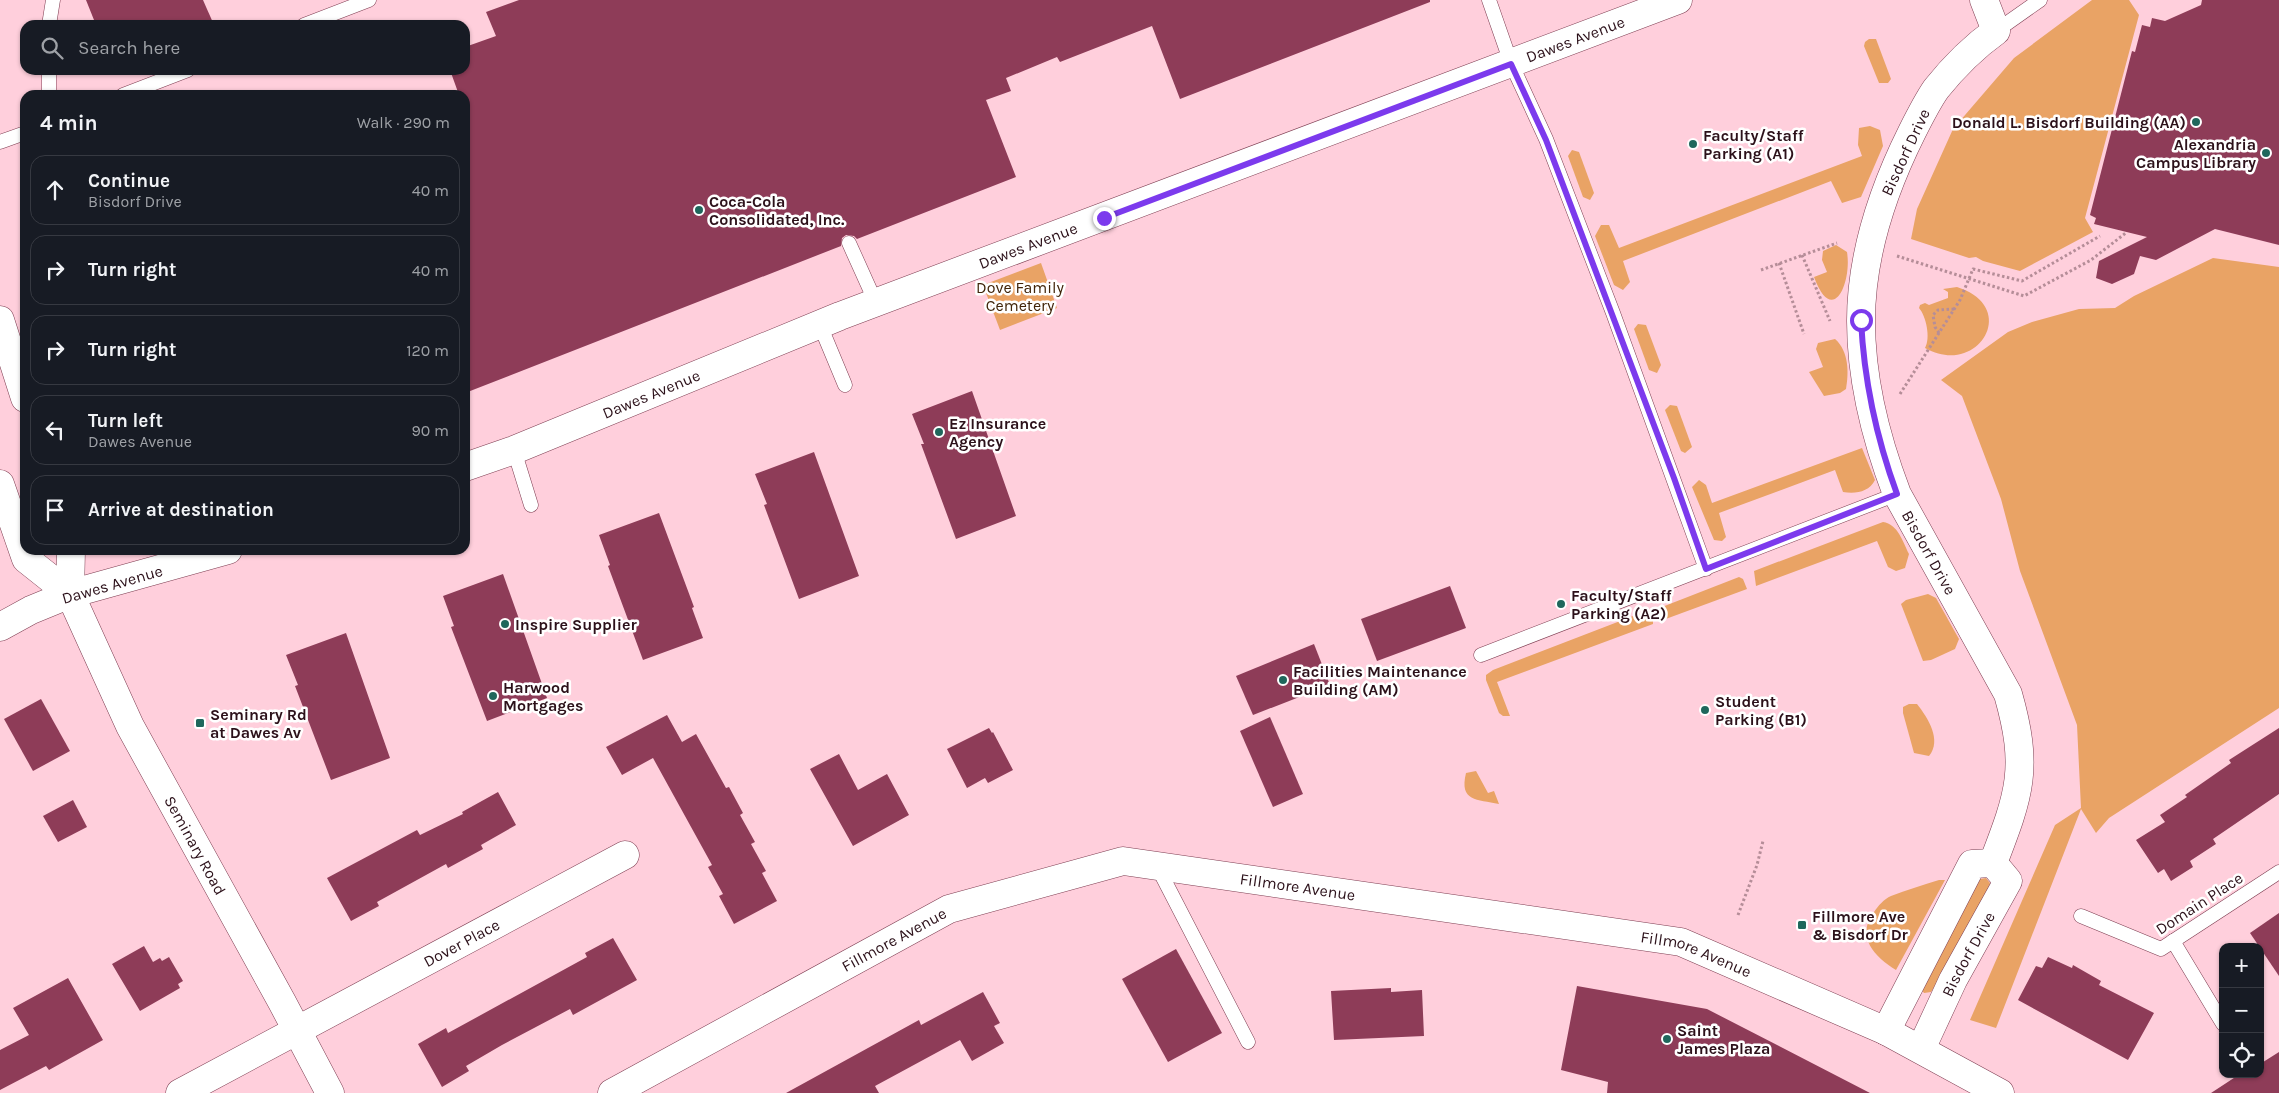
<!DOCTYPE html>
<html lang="en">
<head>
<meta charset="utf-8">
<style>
  :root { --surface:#171b24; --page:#242831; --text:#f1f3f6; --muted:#9ea1a6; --line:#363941 }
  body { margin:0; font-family:Karla,sans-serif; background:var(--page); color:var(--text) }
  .controls { position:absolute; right:15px; bottom:15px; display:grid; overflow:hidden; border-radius:10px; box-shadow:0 1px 4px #0004 }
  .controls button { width:45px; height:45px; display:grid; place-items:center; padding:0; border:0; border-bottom:1px solid var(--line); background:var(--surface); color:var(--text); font:25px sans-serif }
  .stop { position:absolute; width:15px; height:15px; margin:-11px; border:4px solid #7c3aed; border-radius:50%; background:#fff }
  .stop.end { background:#7c3aed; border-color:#fff; box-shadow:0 1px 5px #0008 }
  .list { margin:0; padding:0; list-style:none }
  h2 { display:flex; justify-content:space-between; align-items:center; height:65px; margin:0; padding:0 20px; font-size:21px }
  h2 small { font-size:16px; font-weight:400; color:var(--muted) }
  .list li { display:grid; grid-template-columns:32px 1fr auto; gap:15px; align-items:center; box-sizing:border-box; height:70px; margin:0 10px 10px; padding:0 10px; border:1px solid var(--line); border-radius:15px }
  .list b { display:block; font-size:19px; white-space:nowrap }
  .list p { margin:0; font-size:16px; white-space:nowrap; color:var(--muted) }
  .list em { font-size:16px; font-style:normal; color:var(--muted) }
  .icon { flex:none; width:28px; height:28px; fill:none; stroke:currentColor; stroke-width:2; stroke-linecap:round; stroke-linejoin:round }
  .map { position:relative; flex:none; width:2279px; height:1093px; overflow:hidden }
  .search { position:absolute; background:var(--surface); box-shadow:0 1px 4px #0004; left:20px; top:20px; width:450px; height:55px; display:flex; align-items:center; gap:12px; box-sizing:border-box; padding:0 18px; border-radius:15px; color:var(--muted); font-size:19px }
  .panel { position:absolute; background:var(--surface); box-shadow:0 1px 4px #0004; left:20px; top:90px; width:450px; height:465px; border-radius:15px }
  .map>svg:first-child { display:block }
  .green { fill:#e9a365 }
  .building { fill:#8e3c58 }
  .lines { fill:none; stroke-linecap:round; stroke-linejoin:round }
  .service-casing { stroke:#7e3e52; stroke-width:15 }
  .minor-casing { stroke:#7e3e52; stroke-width:29 }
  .tertiary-casing { stroke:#7e3e52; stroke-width:29 }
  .secondary-casing { stroke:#7e3e52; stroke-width:29 }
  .path { stroke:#b58d98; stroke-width:3; stroke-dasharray:2.5 2.5; stroke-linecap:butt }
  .service { stroke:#fff; stroke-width:14 }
  .minor { stroke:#fff; stroke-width:28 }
  .tertiary { stroke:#fff; stroke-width:28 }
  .secondary { stroke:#fff; stroke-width:28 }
  .route { stroke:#7c3aed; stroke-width:6 }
  .poi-dot { fill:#1f675c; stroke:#fff; stroke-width:2 }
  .labels { text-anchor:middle; stroke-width:5; stroke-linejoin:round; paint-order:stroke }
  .street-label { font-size:16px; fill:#2c111a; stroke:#fff }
  .poi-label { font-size:16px; font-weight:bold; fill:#2c111a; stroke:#fff; text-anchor:start }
  .park-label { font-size:16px; fill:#402409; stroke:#fff }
</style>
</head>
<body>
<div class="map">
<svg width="2279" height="1093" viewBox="0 0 2279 1093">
  <rect width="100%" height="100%" fill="#ffcfdc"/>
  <g class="green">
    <polygon points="2092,0 2129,0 2139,15 2085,218 2093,232 2020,271 1983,261 1976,257 1969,258 1911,239 1917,209 1953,129 2014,58"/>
    <polygon points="1869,39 1876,39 1891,79 1888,83 1879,83 1864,46 1865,42"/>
    <polygon points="1870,126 1880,130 1883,146 1861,197 1842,203 1831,181 1623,261 1630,282 1623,290 1614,285 1595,236 1601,225 1609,225 1619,248 1862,156 1858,145 1859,128"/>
    <polygon points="1572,150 1579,152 1594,193 1590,200 1583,197 1568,156"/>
    <path d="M 1836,245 L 1847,252 C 1852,282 1833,328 1814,277 L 1827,272 L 1822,260 L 1823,251 Z"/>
    <polygon points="2213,258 2279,267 2279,708 2109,818 2096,833 2081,809 1996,1028 1970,1020 2055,825 2081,808 2077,725 2020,571 2001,499 1962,396 1941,380 2008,332 2032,322 2079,309 2115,308 2134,296"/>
    <polygon points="1041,263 1057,308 1000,330 983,285"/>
    <path d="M 1957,287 C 2021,307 1978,378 1925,348 C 1931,338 1926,316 1919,308 L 1920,305 L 1925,303 L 1929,305 L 1948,298 L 1948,292 L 1943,289 Z"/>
    <polygon points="1638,324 1646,325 1661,365 1657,373 1649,370 1634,329"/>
    <path d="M 1835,339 C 1849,351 1849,373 1846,389 L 1840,393 L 1824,396 L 1809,372 L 1823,367 L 1816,349 L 1818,343 Z"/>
    <polygon points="1670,405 1677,406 1692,447 1685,453 1681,451 1665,410"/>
    <path d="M 1862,448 L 1875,480 C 1869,492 1856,494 1843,492 L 1835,470 L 1719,513 L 1726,537 L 1722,541 L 1714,540 L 1692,487 L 1699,480 L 1706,485 L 1712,503 Z"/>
    <path d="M 1883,522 C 1898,524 1903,542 1909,554 L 1905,568 L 1896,571 L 1888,567 L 1877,541 L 1756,586 L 1754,571 Z"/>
    <polygon points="1739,577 1743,579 1747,589 1663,620 1662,607"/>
    <polygon points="1928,594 1936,598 1959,639 1955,649 1931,660 1923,661 1901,604 1906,600"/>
    <polygon points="1641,613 1649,613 1653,617 1653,624 1497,682 1510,716 1503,716 1499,713 1486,680 1486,675 1493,670"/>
    <path d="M 1909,704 L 1917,704 C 1928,718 1942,740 1929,756 L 1914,753 L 1903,713 L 1903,707 Z"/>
    <path d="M 1476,771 L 1488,793 L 1494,791 L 1499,804 C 1477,799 1459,802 1466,773 Z"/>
    <polygon points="1986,878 1990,883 1989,888 1933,989 1931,992 1924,993 1921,989 1980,879"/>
    <path d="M 1939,880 L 1945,880 L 1896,970 C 1875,957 1855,937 1874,912 C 1878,906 1884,899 1891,896 C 1906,890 1923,885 1939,880 Z"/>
  </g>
  <g class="building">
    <polygon points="86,0 203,0 214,25 96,25"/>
    <polygon points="519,0 1430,0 1430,2 1180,99 1152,26 1060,62 1057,57 1006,78 1011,91 986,100 1016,177 857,239 854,236 846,235 842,238 841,246 465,393 465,95 459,95 450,70 465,70 465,47 496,36 486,12"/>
    <polygon points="2202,0 2279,0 2279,245 2215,229 2156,260 2140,256 2134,274 2112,284 2096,278 2099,261 2147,237 2094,224 2096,218 2090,215 2132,51 2135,52 2142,25 2150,27 2152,18 2165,21 2201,5"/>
    <polygon points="972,391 1016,516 956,539 921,444 924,444 912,414"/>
    <polygon points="814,452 859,576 799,599 764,505 767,504 755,474"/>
    <polygon points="659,513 694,607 692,608 703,638 643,660 608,566 610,565 599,535"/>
    <polygon points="503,574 547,698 487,721 451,627 454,626 443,596"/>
    <polygon points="1450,586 1466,628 1377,661 1361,619"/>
    <polygon points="346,633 390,758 331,780 295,686 298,685 286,655"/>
    <polygon points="1314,644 1330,685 1253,715 1236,676"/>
    <polygon points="41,699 70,751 33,771 4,719"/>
    <polygon points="667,715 682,742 696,734 726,788 729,787 743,813 740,815 755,842 751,844 766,871 762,873 777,901 734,924 719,896 723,894 708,867 712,865 653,758 622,775 606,747"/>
    <polygon points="1270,717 1303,794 1273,807 1240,731"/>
    <polygon points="989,728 992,733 993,732 1013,770 988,783 985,778 967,788 947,749"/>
    <polygon points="2279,728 2279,794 2213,839 2216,844 2190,861 2193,867 2171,881 2164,869 2158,873 2136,840 2165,822 2160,815 2187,797 2185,795 2231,763 2229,760"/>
    <polygon points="839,754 858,790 887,774 909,815 853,846 810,769"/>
    <polygon points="498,792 516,825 481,845 483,849 448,868 446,864 377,902 379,906 351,921 327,878 417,830 420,835 463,814 462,812"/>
    <polygon points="73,800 87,827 58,842 43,816"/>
    <polygon points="2279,913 2279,976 2250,933"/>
    <polygon points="613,938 637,980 573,1015 570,1009 502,1045 466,1066 469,1071 442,1087 418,1044 446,1028 448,1033 587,957 585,953"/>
    <polygon points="144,946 153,962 160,958 162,961 169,957 183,981 178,984 180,988 140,1011 112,964"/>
    <polygon points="1176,949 1222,1033 1168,1062 1122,979"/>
    <polygon points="2048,957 2072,968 2073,965 2101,981 2099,985 2154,1013 2128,1060 2018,1000 2036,966 2042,968"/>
    <polygon points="68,978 103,1040 49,1070 46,1066 0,1090 0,1050 29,1035 13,1008"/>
    <polygon points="1577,986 1707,1009 1870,1093 1607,1093 1608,1082 1561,1070"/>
    <polygon points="1391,988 1391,992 1422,990 1424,1036 1334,1040 1331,991"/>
    <polygon points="983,992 1000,1023 994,1026 1004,1043 972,1061 960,1040 875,1086 879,1093 786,1093 919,1020 921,1025"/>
    <polygon points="2279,1052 2279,1093 2211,1093 2240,1074 2260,1074 2260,1064"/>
  </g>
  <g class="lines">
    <defs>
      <g id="service">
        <polyline points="1489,0 1511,63 1546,139 1613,313 1706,569"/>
        <polyline points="49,25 53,0"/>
        <polyline points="304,25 369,0"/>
        <polyline points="1996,31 2040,0"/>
        <polyline points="49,70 49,95"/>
        <polyline points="123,95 188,70"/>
        <polyline points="0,142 25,133"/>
        <polyline points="849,243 876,303"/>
        <polyline points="820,325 845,385"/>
        <polyline points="514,450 531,505"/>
        <polyline points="1481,655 1897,494"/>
        <polyline points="1157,866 1248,1042"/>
        <polyline points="2081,916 2161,949 2279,872"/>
        <polyline points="2173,941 2223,1024"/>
      </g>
      <g id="minor">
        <path id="s1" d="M 1984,0 L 1996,31 C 1975,46 1952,69 1936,89 C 1927,102 1919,118 1912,132 C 1883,190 1861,255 1861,321 C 1861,380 1876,439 1897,494 L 2008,694 C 2029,768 2020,793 1993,863"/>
        <polyline points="0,627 31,610 70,594"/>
        <polyline points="1886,1031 1972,864 1993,863"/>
        <path id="s2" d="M 1921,1049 L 1953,980 L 2008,881 L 1993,863"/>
        <path id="s3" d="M 180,1093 L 625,855"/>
        <path id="s4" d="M 612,1093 L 949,909 L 1123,861 L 1681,942 L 1886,1031 L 2000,1093"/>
      </g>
      <g id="tertiary">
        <path id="s5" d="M 465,467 L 514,450 L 840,316 L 1678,0"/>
        <polyline points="70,594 228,550"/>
      </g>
      <g id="secondary">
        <polyline points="0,320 25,398"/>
        <polyline points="0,484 26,559 70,594"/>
        <path id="s6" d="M 71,550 L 70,594 L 130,726 L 282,1002 L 330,1093"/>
      </g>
    </defs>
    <use href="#service" class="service-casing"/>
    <use href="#minor" class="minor-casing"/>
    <use href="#tertiary" class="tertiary-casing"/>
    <use href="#secondary" class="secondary-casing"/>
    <g class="path">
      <polyline points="1802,255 1830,321"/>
      <polyline points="1897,256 2024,296 2091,260 2127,232"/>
      <polyline points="1779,263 1804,334"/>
      <polyline points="1761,270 1837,243"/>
      <polyline points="1939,333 1935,327 1933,315 1938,310 1954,309"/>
      <polyline points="1900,394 1960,300 1973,269 2022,281 2100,236"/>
      <polyline points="1738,915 1757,865 1763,841"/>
    </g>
    <use href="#service" class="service"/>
    <use href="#minor" class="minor"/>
    <use href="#tertiary" class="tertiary"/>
    <use href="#secondary" class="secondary"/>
  </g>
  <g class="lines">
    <path class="route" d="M 1104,218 L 1511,64 L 1546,140 L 1674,478 L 1706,569 L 1897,494 C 1876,437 1864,381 1861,320"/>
  </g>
  <g class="poi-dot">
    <circle cx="2196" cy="122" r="5"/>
    <circle cx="1693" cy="144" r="5"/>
    <circle cx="2266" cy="153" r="5"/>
    <circle cx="699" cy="210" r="5"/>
    <circle cx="939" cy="432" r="5"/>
    <circle cx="1561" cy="604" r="5"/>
    <circle cx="505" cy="624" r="5"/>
    <circle cx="1283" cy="680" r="5"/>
    <circle cx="493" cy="696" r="5"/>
    <circle cx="1705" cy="710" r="5"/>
    <rect x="195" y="718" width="10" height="10" rx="2.5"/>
    <rect x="1797" y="920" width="10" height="10" rx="2.5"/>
    <circle cx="1667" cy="1039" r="5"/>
  </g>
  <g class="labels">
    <g class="street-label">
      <text dy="6" stroke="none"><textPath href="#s5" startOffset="1190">Dawes Avenue</textPath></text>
      <text transform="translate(1905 152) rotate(-65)" y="6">Bisdorf Drive</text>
      <text dy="6" stroke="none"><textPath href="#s5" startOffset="605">Dawes Avenue</textPath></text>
      <text dy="6" stroke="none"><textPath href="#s5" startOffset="200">Dawes Avenue</textPath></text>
      <text dy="6" stroke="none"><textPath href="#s1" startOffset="608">Bisdorf Drive</textPath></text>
      <text transform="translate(112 584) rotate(-16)" y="6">Dawes Avenue</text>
      <text dy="6" stroke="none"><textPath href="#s6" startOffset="325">Seminary Road</textPath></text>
      <text dy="6" stroke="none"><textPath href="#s4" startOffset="741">Fillmore Avenue</textPath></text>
      <text transform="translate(2199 903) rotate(-33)" y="6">Domain Place</text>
      <text dy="6" stroke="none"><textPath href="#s4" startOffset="321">Fillmore Avenue</textPath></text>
      <text dy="6" stroke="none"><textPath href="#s3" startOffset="319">Dover Place</textPath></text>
      <text dy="6" stroke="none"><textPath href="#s2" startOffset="106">Bisdorf Drive</textPath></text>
      <text dy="6" stroke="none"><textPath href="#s4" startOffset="1146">Fillmore Avenue</textPath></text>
    </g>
    <g class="poi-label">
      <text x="2186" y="128" text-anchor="end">Donald L. Bisdorf Building (AA)</text>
      <text x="1703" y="141">Faculty/Staff<tspan x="1703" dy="18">Parking (A1)</tspan></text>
      <text x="2256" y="150" text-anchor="end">Alexandria<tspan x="2256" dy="18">Campus Library</tspan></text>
      <text x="709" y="207">Coca-Cola<tspan x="709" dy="18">Consolidated, Inc.</tspan></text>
      <text x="949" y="429">Ez Insurance<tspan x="949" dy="18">Agency</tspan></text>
      <text x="1571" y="601">Faculty/Staff<tspan x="1571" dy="18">Parking (A2)</tspan></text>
      <text x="515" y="630">Inspire Supplier</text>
      <text x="1293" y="677">Facilities Maintenance<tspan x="1293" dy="18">Building (AM)</tspan></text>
      <text x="503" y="693">Harwood<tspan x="503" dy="18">Mortgages</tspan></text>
      <text x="1715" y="707">Student<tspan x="1715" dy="18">Parking (B1)</tspan></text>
      <text x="210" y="720">Seminary Rd<tspan x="210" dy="18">at Dawes Av</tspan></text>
      <text x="1812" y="922">Fillmore Ave<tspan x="1812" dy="18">&amp; Bisdorf Dr</tspan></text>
      <text x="1677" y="1036">Saint<tspan x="1677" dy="18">James Plaza</tspan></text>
    </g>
    <g class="park-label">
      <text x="1020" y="293">Dove Family<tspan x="1020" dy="18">Cemetery</tspan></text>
    </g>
  </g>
</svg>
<div class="controls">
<button>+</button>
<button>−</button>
<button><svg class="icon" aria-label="locate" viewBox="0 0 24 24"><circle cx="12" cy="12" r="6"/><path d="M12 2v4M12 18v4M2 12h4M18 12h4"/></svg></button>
</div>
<div class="stop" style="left:1861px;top:320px"></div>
<div class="stop end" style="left:1104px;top:218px"></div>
<div class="search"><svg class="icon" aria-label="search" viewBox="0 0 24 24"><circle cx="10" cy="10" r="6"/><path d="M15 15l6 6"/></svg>Search here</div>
<section class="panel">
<h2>4 min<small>Walk · 290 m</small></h2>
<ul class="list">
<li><svg class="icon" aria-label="ahead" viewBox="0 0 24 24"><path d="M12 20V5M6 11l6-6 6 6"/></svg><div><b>Continue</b><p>Bisdorf Drive</p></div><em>40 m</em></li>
<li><svg class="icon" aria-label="right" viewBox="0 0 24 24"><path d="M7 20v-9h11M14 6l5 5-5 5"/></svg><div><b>Turn right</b></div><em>40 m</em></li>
<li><svg class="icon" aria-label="right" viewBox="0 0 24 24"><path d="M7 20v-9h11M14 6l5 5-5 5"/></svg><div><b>Turn right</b></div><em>120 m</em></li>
<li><svg class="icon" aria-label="left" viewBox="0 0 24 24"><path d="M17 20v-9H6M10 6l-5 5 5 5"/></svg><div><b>Turn left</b><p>Dawes Avenue</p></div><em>90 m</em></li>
<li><svg class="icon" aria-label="arrive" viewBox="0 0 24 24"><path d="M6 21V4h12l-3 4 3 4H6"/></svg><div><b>Arrive at destination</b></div></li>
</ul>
</section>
</div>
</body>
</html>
